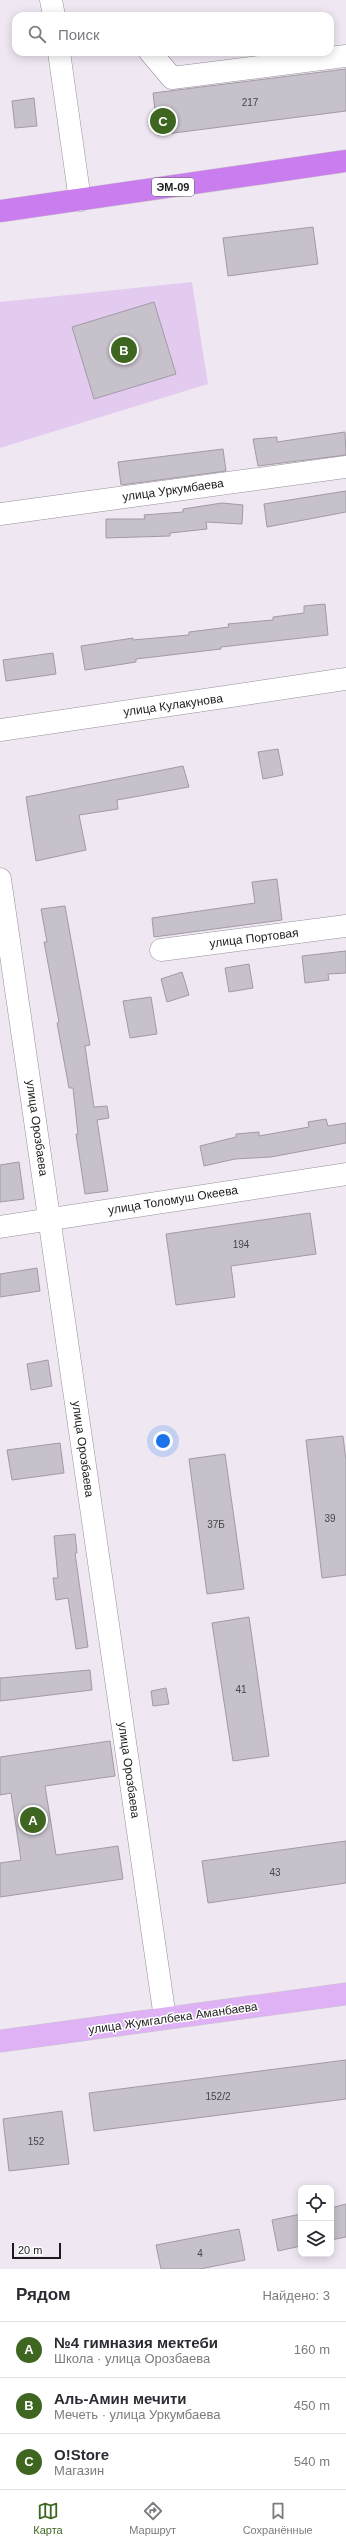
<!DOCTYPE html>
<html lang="ru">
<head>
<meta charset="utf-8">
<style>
  :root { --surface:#fff; --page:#f7f7f7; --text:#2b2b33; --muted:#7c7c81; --line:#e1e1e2; --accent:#3f6620 }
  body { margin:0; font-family:Helvetica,sans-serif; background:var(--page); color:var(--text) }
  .controls { position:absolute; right:12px; bottom:12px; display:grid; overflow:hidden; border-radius:8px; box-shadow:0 2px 10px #0003 }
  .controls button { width:36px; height:36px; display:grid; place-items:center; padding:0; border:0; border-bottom:1px solid var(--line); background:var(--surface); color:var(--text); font:20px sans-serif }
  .scale { position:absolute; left:12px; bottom:10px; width:49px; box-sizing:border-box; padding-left:4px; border:2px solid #1d1b1e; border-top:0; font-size:11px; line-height:14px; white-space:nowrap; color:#1d1b1e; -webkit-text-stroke:3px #fff; paint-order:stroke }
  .you { position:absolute; left:163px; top:1441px; width:14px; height:14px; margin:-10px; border:3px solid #fff; border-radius:50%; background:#1a73e8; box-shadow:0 0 0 6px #1a73e833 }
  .badge { display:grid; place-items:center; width:26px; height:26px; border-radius:50%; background:var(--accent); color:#fff; font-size:13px; font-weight:700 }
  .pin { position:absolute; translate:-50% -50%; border:2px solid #fff; box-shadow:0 1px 4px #0006 }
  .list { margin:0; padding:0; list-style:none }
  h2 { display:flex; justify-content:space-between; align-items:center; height:52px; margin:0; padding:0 16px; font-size:17px }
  h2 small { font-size:13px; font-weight:400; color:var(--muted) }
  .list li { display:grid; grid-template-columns:26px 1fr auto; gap:12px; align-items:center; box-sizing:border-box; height:56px; padding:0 16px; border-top:1px solid var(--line) }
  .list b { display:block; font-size:15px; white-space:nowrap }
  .list p { margin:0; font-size:13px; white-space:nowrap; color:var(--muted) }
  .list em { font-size:13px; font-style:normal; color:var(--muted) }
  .icon { flex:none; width:22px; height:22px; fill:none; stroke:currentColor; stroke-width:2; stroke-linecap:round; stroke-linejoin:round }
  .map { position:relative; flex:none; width:346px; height:2269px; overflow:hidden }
  .search { position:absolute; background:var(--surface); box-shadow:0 2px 10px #0003; left:12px; right:12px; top:12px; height:44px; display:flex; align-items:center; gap:10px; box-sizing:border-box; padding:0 14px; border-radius:12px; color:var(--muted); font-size:15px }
  .sheet { height:220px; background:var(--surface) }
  nav { display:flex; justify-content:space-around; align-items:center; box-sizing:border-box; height:56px; border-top:1px solid var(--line); background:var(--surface); font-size:11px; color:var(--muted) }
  nav a { display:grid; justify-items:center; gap:2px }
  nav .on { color:var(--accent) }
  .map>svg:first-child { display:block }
  .green { fill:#e3cbf0 }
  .building { fill:#c7c1cb; stroke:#a29ba5 }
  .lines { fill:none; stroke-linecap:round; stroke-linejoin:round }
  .minor-casing { stroke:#96909a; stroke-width:23 }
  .major-casing { stroke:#c9c8c9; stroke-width:23 }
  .highway-casing { stroke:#c9c8c9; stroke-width:23 }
  .minor { stroke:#fff; stroke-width:22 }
  .major { stroke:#dfb1f5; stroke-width:22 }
  .highway { stroke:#c97dee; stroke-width:22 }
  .labels { text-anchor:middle; stroke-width:3; stroke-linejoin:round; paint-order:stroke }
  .number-label { font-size:10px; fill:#484449 }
  .shield { fill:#fff; stroke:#615f62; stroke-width:1 }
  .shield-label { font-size:11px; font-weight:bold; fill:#1d1b1e }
  .street-label { font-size:12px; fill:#1d1b1e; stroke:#fff }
</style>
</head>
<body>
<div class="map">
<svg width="346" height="2269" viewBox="0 0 346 2269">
  <rect width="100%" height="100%" fill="#efe8f3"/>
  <polygon class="green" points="192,282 208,384 0,448 0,302"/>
  <g class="building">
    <polygon points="346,69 346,111 158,135 153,93"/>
    <polygon points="34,98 37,126 15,128 12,101"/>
    <polygon points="313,227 318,264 228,276 223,238"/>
    <polygon points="154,302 176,374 94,399 72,327"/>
    <polygon points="345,432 346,455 258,466 253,439 277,437 277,442"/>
    <polygon points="223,449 226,471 121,485 118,462"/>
    <polygon points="346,491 346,512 267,527 264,504"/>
    <polygon points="222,503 243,505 242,524 206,522 207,529 170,533 170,536 106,538 106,519 145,519 144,515 183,512 183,509"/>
    <polygon points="325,604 328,635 221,647 221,649 136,659 136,662 85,670 81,646 133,638 133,640 189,635 189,632 229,627 228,624 273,620 273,617 304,613 304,606"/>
    <polygon points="53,653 56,674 6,681 3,660"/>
    <polygon points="278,749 283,775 263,779 258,752"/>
    <polygon points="183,766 189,787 117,800 118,809 79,815 86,850 36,861 26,797"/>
    <polygon points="277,879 282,920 154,937 152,918 255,903 252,882"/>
    <polygon points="65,906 90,1045 85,1046 94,1107 107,1106 109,1118 97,1120 108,1191 85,1194 76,1134 78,1134 73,1088 69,1088 57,1023 59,1022 44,942 47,942 41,909"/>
    <polygon points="346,951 346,973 328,974 329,980 305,983 302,956"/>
    <polygon points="249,964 253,988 229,992 225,968"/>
    <polygon points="182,972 189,995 167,1002 161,979"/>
    <polygon points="151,997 157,1034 130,1038 123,1001"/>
    <polygon points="326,1119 328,1126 346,1123 346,1143 271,1157 235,1159 204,1166 200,1146 236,1137 236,1134 259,1132 259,1136 309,1127 308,1122"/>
    <polygon points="19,1162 24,1199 0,1202 0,1165"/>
    <polygon points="310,1213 316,1254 231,1266 235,1297 176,1305 166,1234"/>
    <polygon points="37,1268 40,1291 0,1297 0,1274"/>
    <polygon points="48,1360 52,1386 31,1390 27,1364"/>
    <polygon points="343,1436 346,1461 346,1575 322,1578 306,1440"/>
    <polygon points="60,1443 64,1473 12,1480 7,1450"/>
    <polygon points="225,1454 244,1589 207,1594 189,1459"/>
    <polygon points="75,1534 77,1553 75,1553 88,1647 76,1649 68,1598 56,1600 53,1578 58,1578 54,1536"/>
    <polygon points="249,1617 269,1756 233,1761 212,1623"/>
    <polygon points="90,1670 92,1690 0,1701 0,1678"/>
    <polygon points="166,1688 169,1704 153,1706 151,1691"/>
    <polygon points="110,1741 115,1776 45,1786 56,1855 118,1846 123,1879 0,1897 0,1863 21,1860 11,1793 0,1795 0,1757"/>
    <polygon points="346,1841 346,1883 208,1903 202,1861"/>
    <polygon points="346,2060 346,2099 94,2131 89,2093"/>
    <polygon points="62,2111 69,2164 9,2171 3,2119"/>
    <polygon points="346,2204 346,2237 331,2240 331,2208"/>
    <polygon points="301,2214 301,2246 278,2251 272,2220"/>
    <polygon points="239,2229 245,2260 200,2269 161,2269 156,2245"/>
  </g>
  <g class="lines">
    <defs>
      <g id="minor">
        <polyline points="51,0 54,16"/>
        <polyline points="59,52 80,200"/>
        <polyline points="150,52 172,78 346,56"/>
        <polyline points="0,514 346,467"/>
        <polyline points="0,730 346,679"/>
        <polyline points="0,879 165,2018"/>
        <polyline points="161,950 346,926"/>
        <polyline points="0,1227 346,1174"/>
      </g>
      <polyline id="major" points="0,2041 346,1994"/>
      <polyline id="highway" points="0,211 346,161"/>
    </defs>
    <use href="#minor" class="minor-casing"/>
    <use href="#major" class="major-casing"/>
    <use href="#highway" class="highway-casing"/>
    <use href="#minor" class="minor"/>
    <use href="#major" class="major"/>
    <use href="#highway" class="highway"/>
  </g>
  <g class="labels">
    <g class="number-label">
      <text x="250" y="106">217</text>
      <text x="241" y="1248">194</text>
      <text x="330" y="1522">39</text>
      <text x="216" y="1528">37Б</text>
      <text x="241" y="1693">41</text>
      <text x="275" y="1876">43</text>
      <text x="218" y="2100">152/2</text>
      <text x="36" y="2145">152</text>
      <text x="200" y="2257">4</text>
    </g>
    <rect class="shield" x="152" y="178" width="42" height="18" rx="3"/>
    <g class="shield-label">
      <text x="173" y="191">ЭМ-09</text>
    </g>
    <g class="street-label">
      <text transform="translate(173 490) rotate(-8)" y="4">улица Уркумбаева</text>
      <text transform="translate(173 705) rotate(-8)" y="4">улица Кулакунова</text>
      <text transform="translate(254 938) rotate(-7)" y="4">улица Портовая</text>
      <text transform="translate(37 1128) rotate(82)" y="4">улица Орозбаева</text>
      <text transform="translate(173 1200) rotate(-9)" y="4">улица Толомуш Океева</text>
      <text transform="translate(83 1449) rotate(82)" y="4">улица Орозбаева</text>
      <text transform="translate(129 1770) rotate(82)" y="4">улица Орозбаева</text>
      <text transform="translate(173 2018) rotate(-8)" y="4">улица Жумгалбека Аманбаева</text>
    </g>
  </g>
</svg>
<div class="controls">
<button><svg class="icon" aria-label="locate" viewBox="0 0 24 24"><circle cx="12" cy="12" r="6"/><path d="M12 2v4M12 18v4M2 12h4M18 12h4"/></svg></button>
<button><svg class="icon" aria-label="layers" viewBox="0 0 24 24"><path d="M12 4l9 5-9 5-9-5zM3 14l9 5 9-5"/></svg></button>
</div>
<div class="scale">20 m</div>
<div class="you"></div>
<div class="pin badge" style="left:33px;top:1820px">A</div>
<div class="pin badge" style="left:124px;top:350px">B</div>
<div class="pin badge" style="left:163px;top:121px">C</div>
<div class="search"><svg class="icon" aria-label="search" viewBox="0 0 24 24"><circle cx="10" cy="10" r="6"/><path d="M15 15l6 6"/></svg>Поиск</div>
</div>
<section class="sheet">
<h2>Рядом<small>Найдено: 3</small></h2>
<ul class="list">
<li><span class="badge">A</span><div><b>№4 гимназия мектеби</b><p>Школа · улица Орозбаева</p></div><em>160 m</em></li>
<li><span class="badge">B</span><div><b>Аль-Амин мечити</b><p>Мечеть · улица Уркумбаева</p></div><em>450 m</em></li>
<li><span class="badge">C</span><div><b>O!Store</b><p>Магазин</p></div><em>540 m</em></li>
</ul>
</section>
<nav>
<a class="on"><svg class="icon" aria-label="map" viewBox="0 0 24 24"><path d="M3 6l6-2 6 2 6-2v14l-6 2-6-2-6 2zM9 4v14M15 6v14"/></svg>Карта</a>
<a><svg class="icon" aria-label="directions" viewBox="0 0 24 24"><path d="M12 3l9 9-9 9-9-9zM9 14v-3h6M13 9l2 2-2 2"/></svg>Маршрут</a>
<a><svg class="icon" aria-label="saved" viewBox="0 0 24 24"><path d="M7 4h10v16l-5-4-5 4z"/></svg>Сохранённые</a>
</nav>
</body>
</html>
